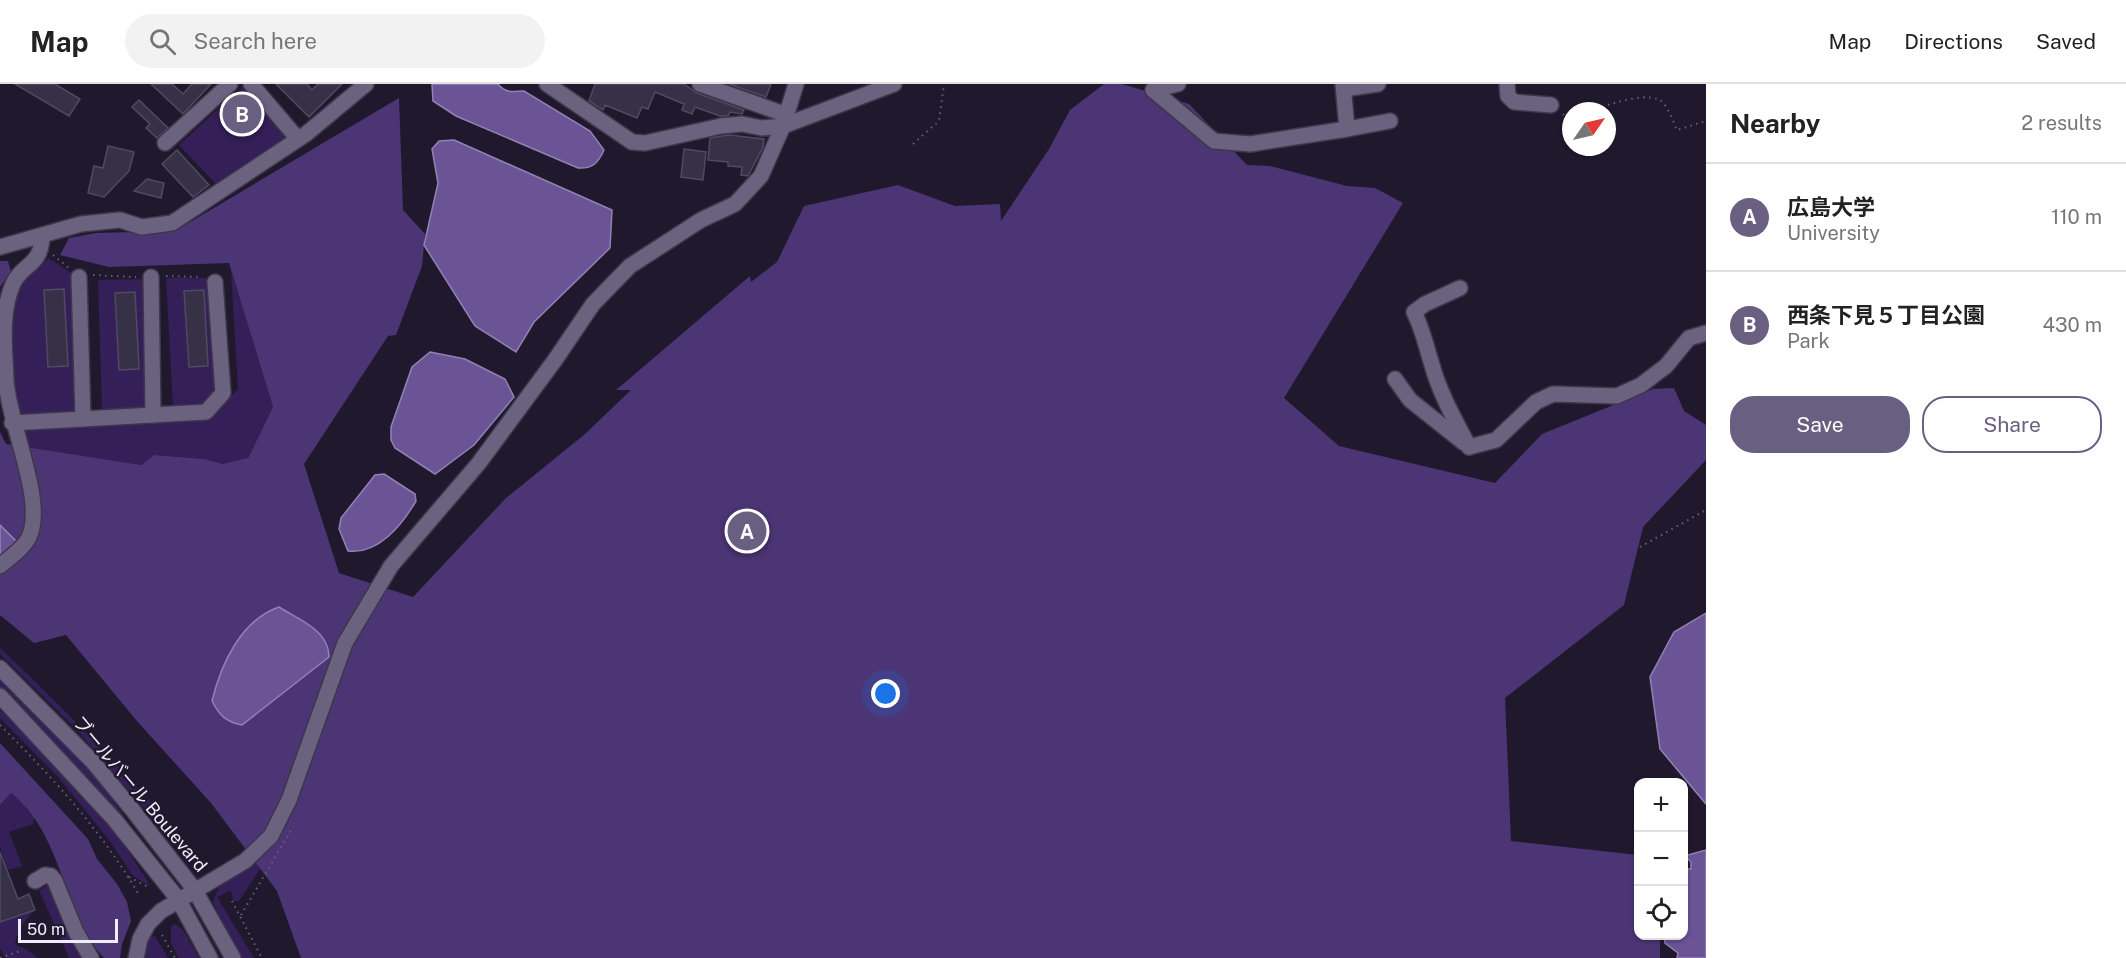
<!DOCTYPE html>
<html lang="en">
<head>
<meta charset="utf-8">
<style>
  :root { --surface:#fff; --page:#f2f2f2; --text:#222; --muted:#767676; --line:#e0e0e0; --accent:#695f80 }
  body { margin:0; font-family:"Public Sans","Noto Sans JP",sans-serif; background:var(--page); color:var(--text) }
  .controls { position:absolute; right:18px; bottom:18px; display:grid; overflow:hidden; border-radius:12px; box-shadow:0 2px 4px #0004 }
  .controls button { width:54px; height:54px; display:grid; place-items:center; padding:0; border:0; border-bottom:2px solid var(--line); background:var(--surface); color:var(--text); font:30px sans-serif }
  .compass { position:absolute; left:1562px; top:18px; width:54px; height:54px; border-radius:50%; background:var(--surface); box-shadow:0 2px 4px #0004; rotate:56deg }
  .scale { position:absolute; left:18px; bottom:15px; width:100px; box-sizing:border-box; padding-left:6px; border:3px solid #f0ecfb; border-top:0; font-size:16px; line-height:21px; white-space:nowrap; color:#f0ecfb; -webkit-text-stroke:4px #20192d; paint-order:stroke }
  .you { position:absolute; left:886px; top:610px; width:21px; height:21px; margin:-15px; border:4px solid #fff; border-radius:50%; background:#1a73e8; box-shadow:0 0 0 9px #1a73e833 }
  .badge { display:grid; place-items:center; width:39px; height:39px; border-radius:50%; background:var(--accent); color:#fff; font-size:20px; font-weight:700 }
  .pin { position:absolute; translate:-50% -50%; border:3px solid #fff; box-shadow:0 2px 6px #0006 }
  .list { margin:0; padding:0; list-style:none }
  h2 { display:flex; justify-content:space-between; align-items:center; height:78px; margin:0; padding:0 24px; font-size:26px }
  h2 small { font-size:20px; font-weight:400; color:var(--muted) }
  .list li { display:grid; grid-template-columns:39px 1fr auto; gap:18px; align-items:center; box-sizing:border-box; height:108px; padding:0 24px; border-top:2px solid var(--line) }
  .list b { display:block; font-size:22px; white-space:nowrap }
  .list p { margin:0; font-size:20px; white-space:nowrap; color:var(--muted) }
  .list em { font-size:20px; font-style:normal; color:var(--muted) }
  .actions { display:flex; gap:12px; padding:18px 24px }
  .actions a { flex:1; padding:14px 0; border:2px solid var(--accent); border-radius:24px; text-align:center; font-size:21px; color:var(--accent) }
  .actions .main { background:var(--accent); color:#fff }
  .icon { flex:none; width:33px; height:33px; fill:none; stroke:currentColor; stroke-width:2; stroke-linecap:round; stroke-linejoin:round }
  .map { position:relative; flex:none; width:1706px; height:874px; overflow:hidden }
  header { display:flex; align-items:center; gap:36px; box-sizing:border-box; height:84px; padding:0 30px; background:var(--surface); border-bottom:2px solid var(--line) }
  header strong { font-size:28px }
  nav { display:flex; gap:33px; margin-inline-start:auto; font-size:21px }
  .search { width:420px; height:54px; background:var(--page); display:flex; align-items:center; gap:15px; box-sizing:border-box; padding:0 21px; border-radius:33px; color:var(--muted); font-size:22px }
  main { display:flex }
  aside { flex:1; background:var(--surface) }
  .map>svg:first-child { display:block }
  .green { fill:#351f59; fill-rule:evenodd }
  .forest { fill:#4c3575 }
  .water { fill:#6a5496; stroke:#9282b4; stroke-width:1.5 }
  .building { fill:#373147; stroke:#504a61; stroke-width:1.5 }
  .lines { fill:none; stroke-linecap:round; stroke-linejoin:round }
  .minor-casing { stroke:#3d374a; stroke-width:18 }
  .path { stroke:#666072; stroke-width:2; stroke-dasharray:1.5 4.5; stroke-linecap:butt }
  .minor { stroke:#6b6280; stroke-width:15 }
  .labels { text-anchor:middle; stroke-width:5; stroke-linejoin:round; paint-order:stroke }
  .street-label { font-size:18px; fill:#f0ecfb; stroke:#20192d }
</style>
</head>
<body>
<header>
<strong>Map</strong>
<div class="search"><svg class="icon" aria-label="search" viewBox="0 0 24 24"><circle cx="10" cy="10" r="6"/><path d="M15 15l6 6"/></svg>Search here</div>
<nav><a>Map</a><a>Directions</a><a>Saved</a></nav>
</header>
<main>
<div class="map">
<svg width="1706" height="874" viewBox="0 0 1706 874">
  <rect width="100%" height="100%" fill="#20192d"/>
  <g class="green">
    <polygon points="251,4 293,56 217,101 179,61 240,5"/>
    <path d="M 48,174 L 73,190 L 77,323 L 72,330 L 22,332 L 15,324 L 12,223 C 17,197 33,193 48,174 ZM 64,206 L 68,282 L 48,283 L 44,207 Z"/>
    <polygon points="231,186 273,323 247,375 223,380 204,375 155,371 141,381 23,363 23,345 208,336 238,305"/>
    <path d="M 166,194 L 211,194 L 215,310 L 204,321 L 173,322 ZM 204,206 L 208,282 L 189,283 L 184,207 Z"/>
    <path d="M 145,195 L 148,318 L 143,325 L 102,328 L 98,196 ZM 134,208 L 135,208 L 119,285 L 115,209 Z"/>
    <path d="M 0,564 C 72,632 141,703 203,781 L 193,780 L 75,644 L 0,570 Z"/>
    <polygon points="0,594 98,693 128,739 0,603"/>
    <path d="M 0,626 C 49,674 102,723 138,783 C 142,789 148,796 149,802 L 133,792 L 110,757 L 59,694 L 0,634 Z"/>
    <polygon points="11,709 23,719 34,734 33,740 9,748 22,782 8,786 0,763 0,721"/>
    <path d="M 275,762 L 239,817 L 233,817 L 231,806 L 217,813 L 254,874 L 241,874 L 213,819 C 220,789 251,777 275,762 Z"/>
    <polygon points="47,801 50,804 82,874 69,874 39,806"/>
    <path d="M 35,826 C 25,836 16,847 15,861 L 26,865 L 38,874 L 6,874 L 0,865 L 0,838 Z"/>
    <polygon points="175,840 183,846 199,874 179,874 171,860 171,842"/>
    <polygon points="155,852 168,874 141,874 147,854"/>
  </g>
  <g class="forest">
    <polygon points="1104,0 1122,0 1189,20 1247,81 1270,82 1347,102 1375,104 1403,119 1284,314 1339,362 1495,399 1542,350 1653,305 1674,304 1684,327 1706,341 1706,376 1643,443 1624,521 1505,614 1511,757 1638,771 1638,852 1660,852 1660,874 301,874 277,807 211,719 136,636 66,551 34,559 0,531 0,491 2,488 0,473 16,457 0,441 0,348 6,360 141,381 154,371 204,375 223,380 248,374 273,323 229,179 109,183 60,171 69,154 96,149 175,147 399,14 403,126 425,150 422,182 396,251 388,252 304,380 339,489 413,513 506,414 585,350 631,306 616,306 750,192 751,198 777,178 804,122 898,101 955,122 1000,120 1001,137 1049,65 1070,26"/>
    <polygon points="0,177 8,177 11,188 0,203"/>
    <path d="M 0,659 L 88,755 L 97,775 L 117,800 L 127,818 L 131,837 L 122,860 L 120,874 L 104,874 C 62,828 63,750 11,709 L 0,721 Z"/>
  </g>
  <g class="water">
    <path d="M 432,0 L 498,0 C 505,9 513,8 524,7 L 590,47 L 604,66 C 598,79 593,85 578,84 L 456,32 L 433,17 Z"/>
    <polygon points="454,56 612,126 610,164 534,238 516,268 475,242 424,161 438,99 432,65 439,57"/>
    <polygon points="430,268 465,275 505,295 514,313 474,361 435,390 395,364 391,356 391,343 412,283"/>
    <path d="M 384,390 L 415,410 L 416,417 C 402,441 378,471 348,467 L 339,445 L 341,434 L 375,391 Z"/>
    <polygon points="0,441 16,457 0,473"/>
    <path d="M 279,523 C 299,536 329,546 329,573 L 242,641 C 226,638 219,631 212,617 C 221,580 241,536 279,523 Z"/>
    <polygon points="1706,529 1706,720 1660,665 1650,593 1674,548"/>
    <polygon points="1706,766 1706,874 1677,874 1678,869 1665,859 1664,852 1684,852 1684,785 1691,785 1691,778 1687,774 1684,776 1684,772"/>
  </g>
  <g class="building">
    <polygon points="15,0 55,0 80,15 69,32"/>
    <polygon points="151,0 172,0 183,10 192,0 211,0 183,30"/>
    <polygon points="276,0 307,0 312,6 318,0 342,0 309,33"/>
    <polygon points="595,0 684,0 697,9 744,26 742,30 730,28 728,32 720,32 695,23 692,30 682,26 684,20 655,8 648,25 642,23 637,34 605,21 603,26 589,17"/>
    <polygon points="729,0 771,0 766,13"/>
    <polygon points="139,16 168,44 157,54 146,44 150,40 132,23"/>
    <polygon points="729,51 764,55 763,63 748,92 741,91 742,83 728,82 728,78 708,76 710,54"/>
    <polygon points="108,62 134,68 129,87 104,113 88,109 94,82 103,84"/>
    <polygon points="684,65 706,68 703,96 681,93"/>
    <polygon points="177,66 209,101 193,113 162,80"/>
    <polygon points="147,95 164,99 161,114 134,107"/>
    <polygon points="64,205 68,282 48,283 44,206"/>
    <polygon points="204,206 208,282 189,283 184,207"/>
    <polygon points="135,208 139,285 119,286 115,209"/>
    <polygon points="0,768 18,815 29,810 35,826 0,838"/>
  </g>
  <g class="lines">
    <defs>
      <g id="minor">
        <polyline points="251,0 298,55"/>
        <polyline points="547,0 632,58 645,59 721,42 742,40 762,44 783,42 894,0"/>
        <polyline points="700,0 787,31"/>
        <polyline points="1178,0 1153,6 1214,57 1250,60 1347,45 1343,0"/>
        <polyline points="1507,0 1508,12 1514,18 1551,21"/>
        <polyline points="1344,5 1378,0"/>
        <polyline points="1347,45 1390,37"/>
        <polyline points="165,59 230,0"/>
        <polyline points="0,163 81,140 120,136 142,143 172,139 306,50 366,0"/>
        <polyline points="79,193 83,335"/>
        <polyline points="151,193 153,331"/>
        <path d="M 1460,204 L 1425,220 L 1414,228 C 1423,246 1426,262 1432,281 C 1440,310 1455,336 1469,363"/>
        <polyline points="1395,295 1410,316 1464,359"/>
        <polyline points="12,339 206,328 223,309 215,198"/>
        <polyline points="1469,363 1496,356 1536,318 1553,310 1617,312 1641,301 1666,282 1689,254 1706,249"/>
        <path d="M 0,482 C 9,474 24,464 29,453 C 46,417 8,339 6,295 C 5,265 0,229 13,200 C 22,179 42,183 42,151"/>
        <polyline points="0,584 93,678 131,724 194,805 233,874"/>
        <polyline points="0,612 114,735 178,815 210,874"/>
        <polyline points="35,797 45,791 51,792 55,797 76,848 91,874"/>
        <polyline points="136,874 140,855 148,840 161,827 245,777 271,752 289,716 345,559 391,482 479,379 555,276 593,220 630,182 701,136 735,120 761,92 783,42 796,0"/>
      </g>
    </defs>
    <use href="#minor" class="minor-casing"/>
    <g class="path">
      <path d="M 1591,27 C 1607,21 1653,4 1664,20 C 1670,27 1673,38 1677,46 L 1706,37"/>
      <polyline points="1563,30 1571,39"/>
      <polyline points="913,60 939,37 944,0"/>
      <polyline points="53,171 70,185"/>
      <polyline points="93,191 136,193"/>
      <polyline points="166,192 202,193"/>
      <polyline points="1640,463 1706,426"/>
      <path d="M 0,641 C 52,693 102,747 139,811"/>
      <polyline points="129,793 150,804"/>
      <polyline points="232,817 262,874"/>
      <polyline points="241,831 293,743"/>
      <polyline points="162,851 175,874"/>
      <polyline points="0,874 20,867"/>
    </g>
    <use href="#minor" class="minor"/>
  </g>
  <g class="labels">
    <g class="street-label">
      <text transform="translate(140 710) rotate(50)" y="6">ブールバール Boulevard</text>
    </g>
  </g>
</svg>
<div class="controls">
<button>+</button>
<button>−</button>
<button><svg class="icon" aria-label="locate" viewBox="0 0 24 24"><circle cx="12" cy="12" r="6"/><path d="M12 2v4M12 18v4M2 12h4M18 12h4"/></svg></button>
</div>
<svg class="compass" viewBox="-18 -18 36 36"><path d="M0-13l5 13h-10z" fill="#e53935"/><path d="M0 13l5-13h-10z" fill="#767676"/></svg>
<div class="scale">50 m</div>
<div class="you"></div>
<div class="pin badge" style="left:747px;top:447px">A</div>
<div class="pin badge" style="left:242px;top:30px">B</div>
</div>
<aside>
<h2>Nearby<small>2 results</small></h2>
<ul class="list">
<li><span class="badge">A</span><div><b>広島大学</b><p>University</p></div><em>110 m</em></li>
<li><span class="badge">B</span><div><b>西条下見５丁目公園</b><p>Park</p></div><em>430 m</em></li>
</ul>
<div class="actions"><a class="main">Save</a><a>Share</a></div>
</aside>
</main>
</body>
</html>
